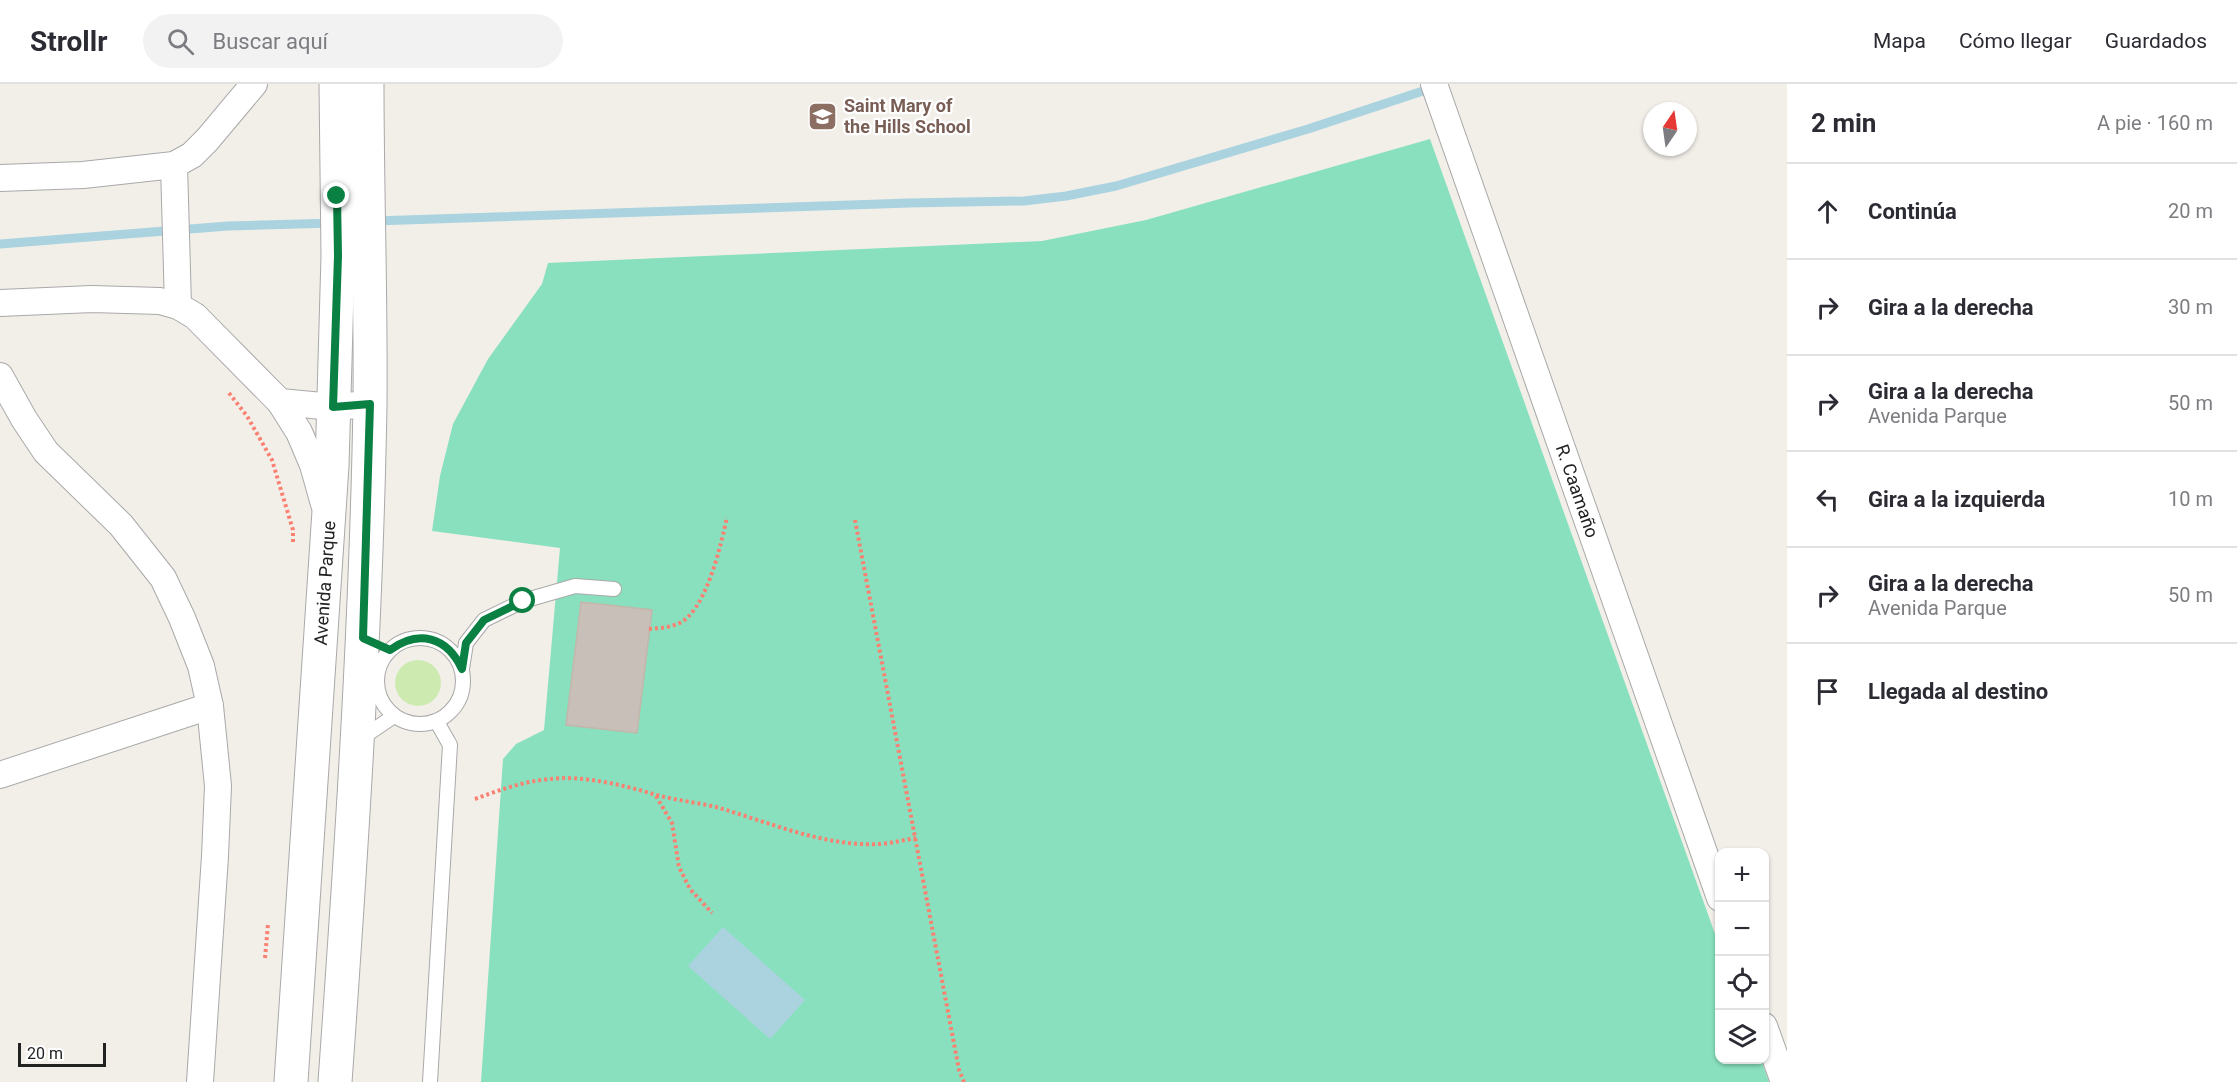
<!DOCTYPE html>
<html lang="es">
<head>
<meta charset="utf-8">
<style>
  :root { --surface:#fff; --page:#f2f2f3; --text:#2b2b33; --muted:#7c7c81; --line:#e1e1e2 }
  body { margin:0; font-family:Roboto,sans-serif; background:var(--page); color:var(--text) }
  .controls { position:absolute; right:18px; bottom:18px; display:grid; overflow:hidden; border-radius:12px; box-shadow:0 2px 4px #0004 }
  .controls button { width:54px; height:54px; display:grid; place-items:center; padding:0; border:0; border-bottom:2px solid var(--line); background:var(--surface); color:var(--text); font:30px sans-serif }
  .compass { position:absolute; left:1643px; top:18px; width:54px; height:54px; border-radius:50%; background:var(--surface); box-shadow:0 2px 4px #0004; rotate:13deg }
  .scale { position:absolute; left:18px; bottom:15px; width:88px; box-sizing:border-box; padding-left:6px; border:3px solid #222; border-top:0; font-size:16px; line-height:21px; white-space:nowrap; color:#222; -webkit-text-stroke:4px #fff; paint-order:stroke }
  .stop { position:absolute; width:18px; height:18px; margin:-14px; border:4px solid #0b8043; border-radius:50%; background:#fff }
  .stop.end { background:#0b8043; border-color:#fff; box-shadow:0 2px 6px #0008 }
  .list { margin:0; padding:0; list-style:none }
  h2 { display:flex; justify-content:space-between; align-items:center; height:78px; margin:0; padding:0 24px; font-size:26px }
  h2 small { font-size:20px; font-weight:400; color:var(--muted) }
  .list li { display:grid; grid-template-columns:39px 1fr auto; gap:18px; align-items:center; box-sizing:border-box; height:96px; padding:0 24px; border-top:2px solid var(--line) }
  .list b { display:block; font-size:22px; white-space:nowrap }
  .list p { margin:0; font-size:20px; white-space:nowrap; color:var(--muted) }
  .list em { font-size:20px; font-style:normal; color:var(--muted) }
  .icon { flex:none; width:33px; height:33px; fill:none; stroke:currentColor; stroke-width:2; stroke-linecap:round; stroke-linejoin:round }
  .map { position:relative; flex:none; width:1787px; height:998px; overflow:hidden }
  header { display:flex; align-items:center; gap:36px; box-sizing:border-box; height:84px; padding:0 30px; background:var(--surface); border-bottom:2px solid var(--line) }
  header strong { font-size:28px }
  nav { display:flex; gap:33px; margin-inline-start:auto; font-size:21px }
  .search { width:420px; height:54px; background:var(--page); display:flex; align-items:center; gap:15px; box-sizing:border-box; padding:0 21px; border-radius:33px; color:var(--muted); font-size:22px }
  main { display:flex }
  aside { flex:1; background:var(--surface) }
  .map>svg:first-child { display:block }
  .grass { fill:#cdebb0 }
  .pitch { fill:#88e0be }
  .water { fill:#aad3df }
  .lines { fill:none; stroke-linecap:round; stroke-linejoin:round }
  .stream { stroke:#aad3df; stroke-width:9 }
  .building { fill:#c7bfb8; stroke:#c4b6ab; stroke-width:1.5 }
  .service-casing { stroke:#a9a9a9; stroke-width:16 }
  .minor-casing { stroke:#a9a9a9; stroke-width:28 }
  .tertiary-casing { stroke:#a9a9a9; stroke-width:35 }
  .path { stroke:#fa8072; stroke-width:4; stroke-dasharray:3 3; stroke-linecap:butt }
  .service { stroke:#fff; stroke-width:14 }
  .minor { stroke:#fff; stroke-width:26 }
  .tertiary { stroke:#fff; stroke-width:33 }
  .route { stroke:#0b8043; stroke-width:8 }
  .labels { text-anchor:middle; stroke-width:4.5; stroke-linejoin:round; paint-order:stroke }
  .education-label { font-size:18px; font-weight:bold; fill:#785e54; stroke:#fff; text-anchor:start }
  .street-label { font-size:18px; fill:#222; stroke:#fff }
</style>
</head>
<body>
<header>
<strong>Strollr</strong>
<div class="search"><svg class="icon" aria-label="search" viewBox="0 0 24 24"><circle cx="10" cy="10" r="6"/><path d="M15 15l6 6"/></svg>Buscar aquí</div>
<nav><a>Mapa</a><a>Cómo llegar</a><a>Guardados</a></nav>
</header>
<main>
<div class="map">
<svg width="1787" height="998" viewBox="0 0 1787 998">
  <rect width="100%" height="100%" fill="#f2efe9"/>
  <circle class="grass" cx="418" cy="599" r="23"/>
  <polygon class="pitch" points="1430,55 1719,861 1720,976 1761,976 1769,998 481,998 503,675 516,660 544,646 560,464 432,447 440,392 453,340 488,275 542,200 548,179 1042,157 1146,136"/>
  <polygon class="water" points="723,843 805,916 770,955 688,882"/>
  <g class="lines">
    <g class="stream">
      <polyline points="374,137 909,119 1024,117 1066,112 1116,102 1308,45 1432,4"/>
      <polyline points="0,160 228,142 333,139"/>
    </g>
  </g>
  <polygon class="building" points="581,518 652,526 637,649 566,641"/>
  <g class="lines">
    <defs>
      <g id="service">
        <circle cx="420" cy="597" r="43"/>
        <polyline points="462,585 466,559 484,536 523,517 575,502 614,505"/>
        <polyline points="359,656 394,632"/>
        <polyline points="430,998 450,661 437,638"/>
      </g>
      <g id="minor">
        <polyline points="1434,0 1720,814"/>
        <polyline points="174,81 178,222"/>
        <polyline points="0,94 83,91 174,81 192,71 207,56 254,0"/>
        <polyline points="0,219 92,215 160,217 178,222 195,232 280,318 299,348 313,381 324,420"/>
        <polyline points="0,292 24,335 46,368 121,441 163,494 182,534 201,582 210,622 218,702 215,772 200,998"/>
        <polyline points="280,318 333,323 370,320"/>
        <polyline points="0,691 210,622"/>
        <polyline points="1764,942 1784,998"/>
      </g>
      <g id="tertiary">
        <polyline points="291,998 332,382 338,172 336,0"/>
        <path d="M 335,998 C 351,773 366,547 370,321 C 371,214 367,107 367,0"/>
      </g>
    </defs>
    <use href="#service" class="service-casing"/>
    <use href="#minor" class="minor-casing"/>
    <use href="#tertiary" class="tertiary-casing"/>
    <g class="path">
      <polyline points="229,309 247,332 272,376 293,446 293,459"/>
      <polyline points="855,436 959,986 964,998"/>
      <path d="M 649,545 C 663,544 678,543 688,533 C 709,512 721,461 727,433"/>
      <polyline points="656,712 672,739 679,783 690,805 712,829"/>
      <path d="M 475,715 C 500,706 524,697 550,695 C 582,691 623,701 653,710 C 673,716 695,718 716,723 C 769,738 824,763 880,760 C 892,759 904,756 916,754"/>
      <polyline points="265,874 268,840"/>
    </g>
    <use href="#service" class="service"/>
    <use href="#minor" class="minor"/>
    <use href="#tertiary" class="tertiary"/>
  </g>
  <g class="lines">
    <path class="route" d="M 337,112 L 338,172 L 333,323 L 370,320 L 363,554 L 390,566 C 419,545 447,553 462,585 L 466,559 L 484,536 L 523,517"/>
  </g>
  <defs>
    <symbol id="school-square" viewBox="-11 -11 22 22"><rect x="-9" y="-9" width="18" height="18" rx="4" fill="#8d6e63" stroke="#fff"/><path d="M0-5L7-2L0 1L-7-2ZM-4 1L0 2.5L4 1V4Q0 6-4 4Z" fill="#fff"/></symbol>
  </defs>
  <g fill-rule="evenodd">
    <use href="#school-square" x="806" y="16" width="33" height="33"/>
  </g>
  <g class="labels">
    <g class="education-label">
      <text x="844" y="28">Saint Mary of<tspan x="844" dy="21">the Hills School</tspan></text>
    </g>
    <g class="street-label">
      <text transform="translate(1577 407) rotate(71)" y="6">R. Caamaño</text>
      <text transform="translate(325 499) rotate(-86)" y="6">Avenida Parque</text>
    </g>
  </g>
</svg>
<div class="controls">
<button>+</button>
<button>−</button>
<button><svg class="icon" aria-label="locate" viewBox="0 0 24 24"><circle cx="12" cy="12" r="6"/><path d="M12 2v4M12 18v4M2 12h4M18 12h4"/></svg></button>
<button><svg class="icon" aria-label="layers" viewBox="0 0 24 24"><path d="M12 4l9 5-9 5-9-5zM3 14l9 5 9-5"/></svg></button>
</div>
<svg class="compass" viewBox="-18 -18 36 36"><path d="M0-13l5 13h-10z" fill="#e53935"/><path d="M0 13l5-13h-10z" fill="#7c7c81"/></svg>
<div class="scale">20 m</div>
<div class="stop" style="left:523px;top:517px"></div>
<div class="stop end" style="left:337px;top:112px"></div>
</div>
<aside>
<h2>2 min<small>A pie · 160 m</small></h2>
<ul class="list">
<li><svg class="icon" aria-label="ahead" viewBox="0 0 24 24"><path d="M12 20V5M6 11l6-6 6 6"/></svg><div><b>Continúa</b></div><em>20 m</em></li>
<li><svg class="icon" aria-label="right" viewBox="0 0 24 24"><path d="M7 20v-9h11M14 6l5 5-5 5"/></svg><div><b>Gira a la derecha</b></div><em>30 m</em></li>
<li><svg class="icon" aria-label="right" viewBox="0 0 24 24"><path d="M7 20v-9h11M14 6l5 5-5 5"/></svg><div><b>Gira a la derecha</b><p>Avenida Parque</p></div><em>50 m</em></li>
<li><svg class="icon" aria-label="left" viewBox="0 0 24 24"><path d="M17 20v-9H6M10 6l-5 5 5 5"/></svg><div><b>Gira a la izquierda</b></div><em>10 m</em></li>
<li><svg class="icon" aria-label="right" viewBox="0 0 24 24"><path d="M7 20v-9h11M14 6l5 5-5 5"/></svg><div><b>Gira a la derecha</b><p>Avenida Parque</p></div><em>50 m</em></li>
<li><svg class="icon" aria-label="arrive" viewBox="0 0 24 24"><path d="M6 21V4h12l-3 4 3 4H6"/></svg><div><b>Llegada al destino</b></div></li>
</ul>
</aside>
</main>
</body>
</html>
